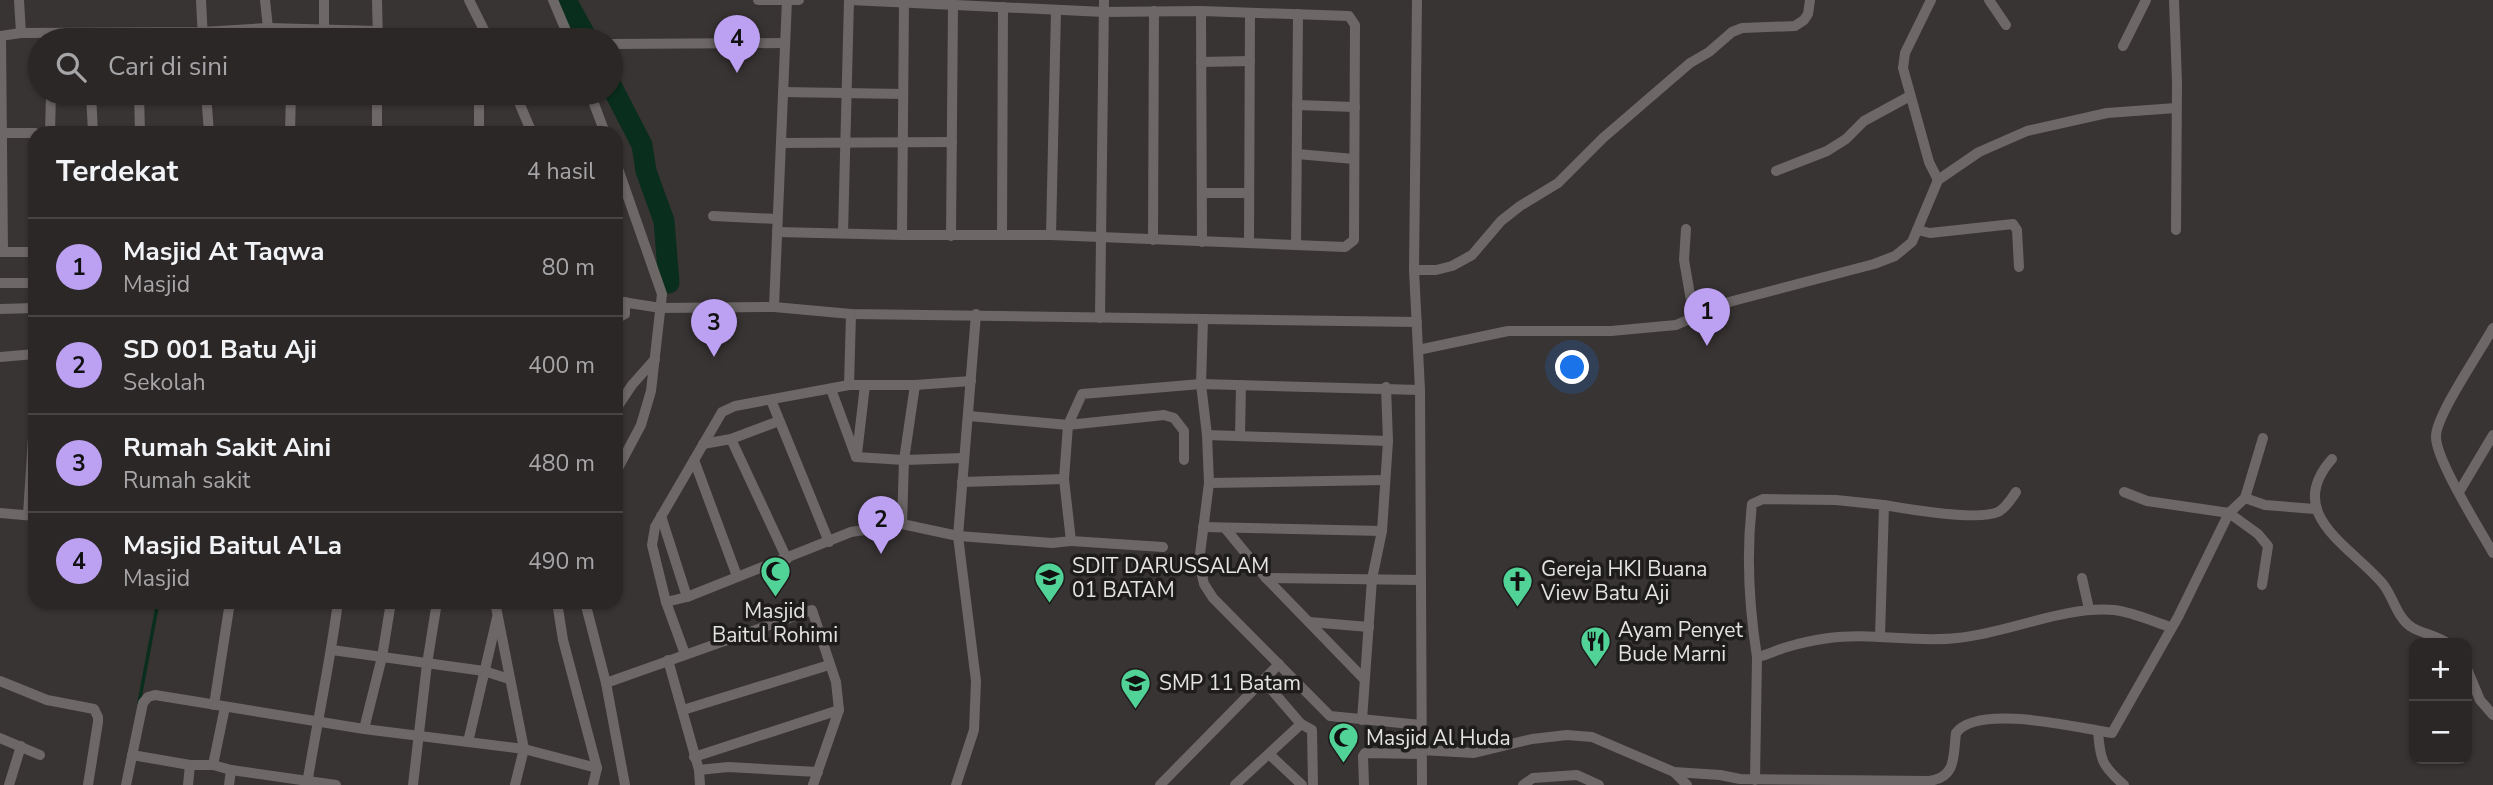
<!DOCTYPE html>
<html lang="id">
<head>
<meta charset="utf-8">
<style>
  :root { --surface:#2b2727; --page:#332f2f; --text:#f1f3f6; --muted:#a6a5a7; --line:#474444; --accent:#bca0f2 }
  body { margin:0; font-family:"Nunito Sans",sans-serif; background:var(--page); color:var(--text) }
  .controls { position:absolute; right:21px; bottom:21px; display:grid; overflow:hidden; border-radius:14px; box-shadow:0 2px 5px #0004 }
  .controls button { width:63px; height:63px; display:grid; place-items:center; padding:0; border:0; border-bottom:2px solid var(--line); background:var(--surface); color:var(--text); font:35px sans-serif }
  .you { position:absolute; left:1573px; top:368px; width:24px; height:24px; margin:-18px; border:5px solid #fff; border-radius:50%; background:#1a73e8; box-shadow:0 0 0 10px #1a73e833 }
  .badge { display:grid; place-items:center; width:46px; height:46px; border-radius:50%; background:var(--accent); color:#111; font-size:23px; font-weight:700 }
  .pin { position:absolute; translate:-50% -58px; filter:drop-shadow(0 2px 4px #0008) }
  .pin::after { content:''; position:absolute; top:37px; width:24px; height:21px; background:inherit; clip-path:polygon(0 0,100% 0,50% 100%) }
  .list { margin:0; padding:0; list-style:none }
  h2 { display:flex; justify-content:space-between; align-items:center; height:91px; margin:0; padding:0 28px; font-size:30px }
  h2 small { font-size:23px; font-weight:400; color:var(--muted) }
  .list li { display:grid; grid-template-columns:46px 1fr auto; gap:21px; align-items:center; box-sizing:border-box; height:98px; padding:0 28px; border-top:2px solid var(--line) }
  .list b { display:block; font-size:26px; white-space:nowrap }
  .list p { margin:0; font-size:23px; white-space:nowrap; color:var(--muted) }
  .list em { font-size:23px; font-style:normal; color:var(--muted) }
  .icon { flex:none; width:38px; height:38px; fill:none; stroke:currentColor; stroke-width:2; stroke-linecap:round; stroke-linejoin:round }
  .map { position:relative; flex:none; width:2493px; height:785px; overflow:hidden }
  .search { position:absolute; background:var(--surface); box-shadow:0 2px 5px #0004; left:28px; top:28px; width:595px; height:77px; display:flex; align-items:center; gap:18px; box-sizing:border-box; padding:0 24px; border-radius:38px; color:var(--muted); font-size:26px }
  .panel { position:absolute; background:var(--surface); box-shadow:0 2px 5px #0004; left:28px; top:126px; width:595px; height:483px; border-radius:21px }
  .map>svg:first-child { display:block }
  .lines { fill:none; stroke-linecap:round; stroke-linejoin:round }
  .stream { stroke:#092e1d; stroke-width:3.5 }
  .river { stroke:#092e1d; stroke-width:21 }
  .minor { stroke:#6d6767; stroke-width:10 }
  .labels { text-anchor:middle; stroke-width:7; stroke-linejoin:round; paint-order:stroke }
  .poi-label { font-size:21px; fill:#e5e2e2; stroke:#1f1c1c; text-anchor:start }
</style>
</head>
<body>
<div class="map">
<svg width="2493" height="785" viewBox="0 0 2493 785">
  <rect width="100%" height="100%" fill="#393434"/>
  <g class="lines">
    <polyline class="stream" points="139,703 158,602"/>
    <g class="river">
      <polyline points="566,0 588,40"/>
      <polyline points="611,85 642,145 646,171 664,221 669,283"/>
    </g>
    <g class="minor">
      <polyline points="19,0 21,33"/>
      <polyline points="201,0 203,40"/>
      <polyline points="265,0 268,28"/>
      <polyline points="324,0 324,30"/>
      <polyline points="377,0 378,40"/>
      <polyline points="469,0 489,40"/>
      <polyline points="553,0 570,40"/>
      <polyline points="758,0 799,0"/>
      <polyline points="1417,0 1414,270 1420,390 1422,785"/>
      <polyline points="1931,0 1905,53 1903,68 1929,162 1938,180"/>
      <polyline points="1989,0 2006,25"/>
      <polyline points="2174,0 2177,82 2176,230"/>
      <polyline points="1201,11 1202,242"/>
      <polyline points="287,29 288,40"/>
      <polyline points="0,36 21,33 202,32 268,28 377,31"/>
      <polyline points="1,36 3,252"/>
      <polyline points="389,40 487,36"/>
      <polyline points="611,44 785,43"/>
      <polyline points="2123,46 2146,0"/>
      <polyline points="1201,62 1250,61"/>
      <polyline points="783,92 903,94"/>
      <polyline points="91,93 93,133"/>
      <polyline points="139,93 140,133"/>
      <polyline points="206,93 209,133"/>
      <polyline points="377,93 377,133"/>
      <polyline points="479,93 479,133"/>
      <polyline points="515,93 532,133"/>
      <polyline points="590,93 605,133"/>
      <polyline points="377,94 425,93"/>
      <polyline points="1297,105 1355,107"/>
      <polyline points="1,133 35,133"/>
      <polyline points="50,133 51,93"/>
      <polyline points="290,133 291,93"/>
      <polyline points="781,143 952,142"/>
      <polyline points="1297,154 1354,159"/>
      <polyline points="616,163 662,294 651,391 641,425 616,472"/>
      <polyline points="1776,171 1827,151 1846,139 1864,121 1910,96"/>
      <polyline points="1202,193 1249,193"/>
      <polyline points="713,216 777,219"/>
      <polyline points="1686,229 1684,260 1694,318"/>
      <polyline points="1917,230 1930,233 2013,224 2017,230 2019,267"/>
      <polyline points="777,232 902,235 1051,235 1345,247 1354,240 1355,25 1349,16 1201,11 1104,12 850,0"/>
      <polyline points="843,233 849,0"/>
      <polyline points="902,235 904,3"/>
      <polyline points="1002,235 1003,7"/>
      <polyline points="1051,235 1056,10"/>
      <polyline points="951,236 953,5"/>
      <polyline points="1153,240 1154,11"/>
      <polyline points="1249,241 1250,13"/>
      <polyline points="1296,244 1298,14"/>
      <polyline points="0,252 35,252"/>
      <polyline points="1414,270 1436,270 1452,266 1472,255 1501,221 1520,206 1558,183 1603,138 1690,63 1709,52 1732,32 1742,28 1795,26 1804,20 1808,14 1810,0"/>
      <polyline points="0,283 35,283"/>
      <polyline points="616,301 661,308 774,307 851,314 1417,322"/>
      <polyline points="774,307 787,0"/>
      <polyline points="0,309 35,308"/>
      <polyline points="1100,318 1104,0"/>
      <polyline points="616,319 625,314 625,302"/>
      <polyline points="1203,319 1201,384 1207,435 1209,483 1199,562 1204,584 1213,598 1330,716 1421,725"/>
      <path d="M 2493,328 C 2481,350 2435,417 2436,437 C 2436,460 2480,530 2493,553"/>
      <polyline points="1418,350 1508,331 1611,331 1676,325 1729,302 1874,264 1895,256 1912,242 1938,180 1979,152 2027,131 2107,113 2176,108"/>
      <polyline points="0,357 35,354"/>
      <polyline points="849,385 851,314"/>
      <polyline points="831,389 856,457"/>
      <polyline points="771,400 829,542"/>
      <polyline points="616,409 632,385 655,359"/>
      <polyline points="969,416 1068,425 1164,415 1174,418 1184,431 1184,460"/>
      <polyline points="1207,435 1388,441"/>
      <polyline points="1240,436 1241,385"/>
      <polyline points="731,439 787,559"/>
      <polyline points="703,444 731,439 779,421"/>
      <polyline points="857,454 865,385"/>
      <polyline points="856,457 904,460 964,458"/>
      <path d="M 2332,459 C 2283,514 2351,546 2383,584 C 2394,598 2397,619 2413,628 C 2424,634 2437,636 2447,643"/>
      <polyline points="694,460 737,576"/>
      <polyline points="962,482 1064,479"/>
      <polyline points="1209,483 1384,480"/>
      <polyline points="2124,492 2147,501 2229,513 2258,534 2268,546 2262,585"/>
      <polyline points="2459,492 2493,435"/>
      <polyline points="2245,498 2265,505 2315,509"/>
      <path d="M 1884,505 C 1907,509 1978,521 1998,512 C 2006,508 2011,499 2016,492"/>
      <polyline points="0,513 35,516"/>
      <polyline points="28,515 35,406"/>
      <polyline points="661,516 687,597"/>
      <polyline points="902,524 904,460 915,385"/>
      <polyline points="1203,527 1382,531"/>
      <polyline points="1225,528 1266,578 1364,679"/>
      <polyline points="1071,541 1163,547"/>
      <polyline points="1266,578 1421,580"/>
      <polyline points="2082,578 2089,609"/>
      <polyline points="495,602 524,749 515,785"/>
      <polyline points="557,602 563,640 597,768 593,785"/>
      <polyline points="585,602 606,683 625,785"/>
      <polyline points="666,602 687,597 851,532 902,524 958,536 1052,543 1071,541 1064,479 1068,425 1082,394 1201,384 1420,390"/>
      <polyline points="1309,622 1369,627"/>
      <polyline points="332,650 484,671 509,679"/>
      <polyline points="685,654 666,602 652,545 655,527 722,412 735,406 849,385 915,385 971,381"/>
      <path d="M 1757,657 C 1749,606 1746,555 1752,504 L 1763,499 L 1836,500 L 1884,505 L 1880,637"/>
      <polyline points="668,660 699,770 700,785"/>
      <polyline points="2467,669 2480,700 2493,715"/>
      <polyline points="0,681 47,700 94,709 98,717 98,722 88,785"/>
      <polyline points="1264,681 1301,724 1312,730 1313,785"/>
      <polyline points="606,683 812,610 836,682 839,710 813,785"/>
      <polyline points="214,705 230,602"/>
      <polyline points="683,710 829,665"/>
      <polyline points="1362,720 1372,579 1382,531 1388,441 1386,387"/>
      <polyline points="364,729 382,657 391,602"/>
      <path d="M 2098,731 C 2100,760 2102,766 2124,785"/>
      <polyline points="0,738 40,755"/>
      <polyline points="468,742 497,618"/>
      <path d="M 1421,750 L 1474,753 L 1532,739 L 1567,735 L 1592,737 L 1674,772 L 1720,775 L 1740,779 L 1929,781 C 1957,777 1953,756 1956,733 C 1978,703 2079,728 2112,733 L 2178,617 L 2229,513 L 2245,498 L 2263,438"/>
      <polyline points="1269,754 1302,785"/>
      <polyline points="132,755 190,765 213,765 231,770 336,785"/>
      <polyline points="694,757 839,710"/>
      <polyline points="213,765 225,707"/>
      <polyline points="699,770 728,767 818,772"/>
      <polyline points="1674,772 1687,785"/>
      <path d="M 1755,780 L 1757,657 C 1768,655 1776,650 1787,647 C 1800,643 1815,640 1829,638 C 1871,632 1914,643 1957,638 C 2009,633 2062,606 2114,610 C 2132,612 2152,621 2170,627"/>
      <path d="M 307,784 C 317,723 330,663 338,602"/>
      <polyline points="9,785 21,746"/>
      <polyline points="126,785 143,703 148,697 155,695 364,729 524,749 597,768"/>
      <polyline points="188,785 190,765"/>
      <polyline points="229,785 231,770"/>
      <polyline points="413,785 427,664 437,602"/>
      <polyline points="956,785 974,730 976,681 958,536 976,314"/>
      <polyline points="1160,785 1279,664"/>
      <polyline points="1235,785 1301,724"/>
      <polyline points="1364,785 1363,756 1365,753 1421,754"/>
      <polyline points="1523,785 1533,778 1577,775 1599,785"/>
    </g>
  </g>
  <defs>
    <symbol id="mosque-pin" viewBox="-11 -11 22 30"><path d="M0 17L-7.5 6A9.5 9.5 0 1 1 7.5 6Z" fill="#51d398" stroke="#1f1c1c"/><path d="M3.5-4.9A6 6 0 1 0 3.5 4.9A5 5 0 1 1 3.5-4.9Z" fill="#111"/></symbol>
    <symbol id="school-pin" viewBox="-11 -11 22 30"><path d="M0 17L-7.5 6A9.5 9.5 0 1 1 7.5 6Z" fill="#51d398" stroke="#1f1c1c"/><path d="M0-5L7-2L0 1L-7-2ZM-4 1L0 2.5L4 1V4Q0 6-4 4Z" fill="#111"/></symbol>
    <symbol id="church-pin" viewBox="-11 -11 22 30"><path d="M0 17L-7.5 6A9.5 9.5 0 1 1 7.5 6Z" fill="#51d398" stroke="#1f1c1c"/><path d="M-1.2-6h2.4v3.5h3.3v2.4h-3.3V6h-2.4V-.1h-3.3v-2.4h3.3Z" fill="#111"/></symbol>
    <symbol id="restaurant-pin" viewBox="-11 -11 22 30"><path d="M0 17L-7.5 6A9.5 9.5 0 1 1 7.5 6Z" fill="#51d398" stroke="#1f1c1c"/><path d="M-5-6h1v4h1v-4h1v4h1v-4h1v5L-1.5 .5V6h-2V.5L-5-1ZM5-6V6H3V1.5H1.5Q1.5-4 5-6Z" fill="#111"/></symbol>
  </defs>
  <g fill-rule="evenodd">
    <use href="#mosque-pin" x="758" y="554" width="35" height="47"/>
    <use href="#school-pin" x="1032" y="560" width="35" height="47"/>
    <use href="#church-pin" x="1500" y="564" width="35" height="47"/>
    <use href="#restaurant-pin" x="1578" y="624" width="35" height="47"/>
    <use href="#school-pin" x="1118" y="666" width="35" height="47"/>
    <use href="#mosque-pin" x="1326" y="720" width="35" height="47"/>
  </g>
  <g class="labels">
    <g class="poi-label">
      <text x="1072" y="573">SDIT DARUSSALAM<tspan x="1072" dy="24">01 BATAM</tspan></text>
      <text x="1541" y="576">Gereja HKI Buana<tspan x="1541" dy="24">View Batu Aji</tspan></text>
      <text x="775" y="618" text-anchor="middle">Masjid<tspan x="775" dy="24">Baitul Rohimi</tspan></text>
      <text x="1618" y="637">Ayam Penyet<tspan x="1618" dy="24">Bude Marni</tspan></text>
      <text x="1159" y="690">SMP 11 Batam</text>
      <text x="1366" y="745">Masjid Al Huda</text>
    </g>
  </g>
</svg>
<div class="controls">
<button>+</button>
<button>−</button>
</div>
<div class="you"></div>
<div class="pin badge" style="left:1707px;top:346px">1</div>
<div class="pin badge" style="left:881px;top:554px">2</div>
<div class="pin badge" style="left:714px;top:357px">3</div>
<div class="pin badge" style="left:737px;top:73px">4</div>
<div class="search"><svg class="icon" aria-label="search" viewBox="0 0 24 24"><circle cx="10" cy="10" r="6"/><path d="M15 15l6 6"/></svg>Cari di sini</div>
<section class="panel">
<h2>Terdekat<small>4 hasil</small></h2>
<ul class="list">
<li><span class="badge">1</span><div><b>Masjid At Taqwa</b><p>Masjid</p></div><em>80 m</em></li>
<li><span class="badge">2</span><div><b>SD 001 Batu Aji</b><p>Sekolah</p></div><em>400 m</em></li>
<li><span class="badge">3</span><div><b>Rumah Sakit Aini</b><p>Rumah sakit</p></div><em>480 m</em></li>
<li><span class="badge">4</span><div><b>Masjid Baitul A'La</b><p>Masjid</p></div><em>490 m</em></li>
</ul>
</section>
</div>
</body>
</html>
